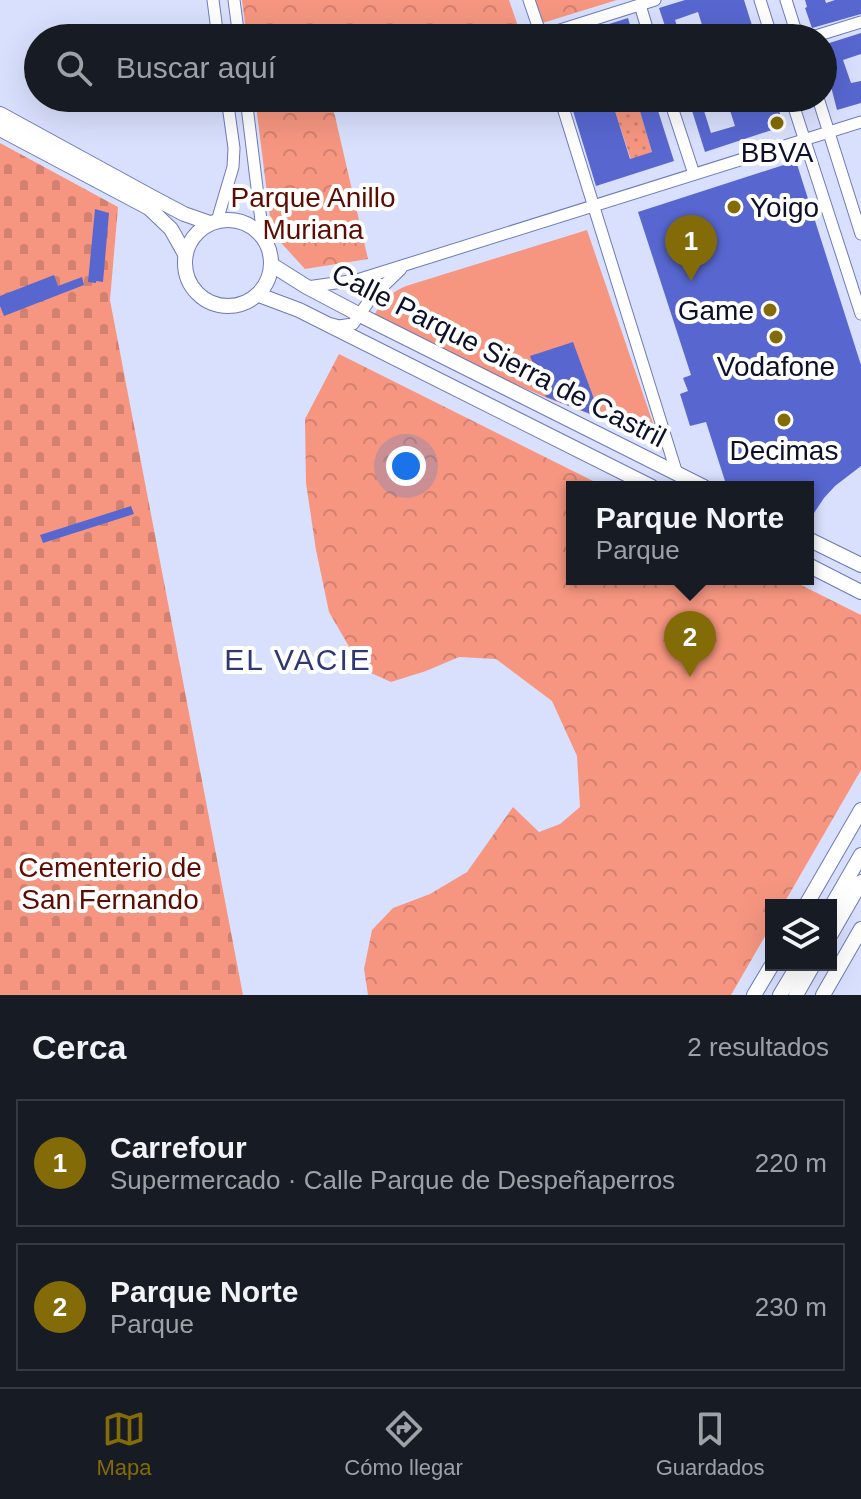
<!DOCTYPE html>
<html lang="es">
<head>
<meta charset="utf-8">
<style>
  :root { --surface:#171b24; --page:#20242c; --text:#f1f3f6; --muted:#9ea1a6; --line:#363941; --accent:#836c07 }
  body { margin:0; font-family:Helvetica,sans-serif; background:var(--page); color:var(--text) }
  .controls { position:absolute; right:24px; bottom:24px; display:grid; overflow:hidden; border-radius:0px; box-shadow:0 8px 32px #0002 }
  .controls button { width:72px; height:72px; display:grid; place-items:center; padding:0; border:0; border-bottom:2px solid var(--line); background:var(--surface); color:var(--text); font:40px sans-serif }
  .you { position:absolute; left:406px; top:466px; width:28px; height:28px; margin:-20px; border:6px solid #fff; border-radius:50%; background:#1a73e8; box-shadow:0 0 0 12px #1a73e833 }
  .badge { display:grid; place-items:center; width:52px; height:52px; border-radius:50%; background:var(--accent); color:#fff; font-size:26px; font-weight:700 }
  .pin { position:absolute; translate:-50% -66px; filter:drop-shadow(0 2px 4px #0008) }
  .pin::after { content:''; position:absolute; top:42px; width:28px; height:24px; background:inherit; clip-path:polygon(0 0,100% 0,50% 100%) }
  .popup { position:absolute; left:566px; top:481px; width:248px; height:104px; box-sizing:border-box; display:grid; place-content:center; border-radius:0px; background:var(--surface); filter:drop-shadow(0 2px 6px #0005); font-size:26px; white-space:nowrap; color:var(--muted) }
  .popup b { font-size:30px; color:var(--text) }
  .popup::after { content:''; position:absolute; left:50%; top:100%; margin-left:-16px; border:16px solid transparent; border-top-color:var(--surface) }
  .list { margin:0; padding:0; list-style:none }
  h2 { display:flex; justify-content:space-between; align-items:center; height:104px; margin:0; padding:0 32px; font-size:34px }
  h2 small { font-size:26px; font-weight:400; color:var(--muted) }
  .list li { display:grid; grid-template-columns:52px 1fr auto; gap:24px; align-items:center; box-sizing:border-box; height:128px; margin:0 16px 16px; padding:0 16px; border:2px solid var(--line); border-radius:0px }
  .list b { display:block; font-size:30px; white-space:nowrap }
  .list p { margin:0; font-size:26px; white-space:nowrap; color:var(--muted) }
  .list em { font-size:26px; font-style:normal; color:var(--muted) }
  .icon { flex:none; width:44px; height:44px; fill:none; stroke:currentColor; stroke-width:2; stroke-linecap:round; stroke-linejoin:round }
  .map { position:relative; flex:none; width:861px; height:995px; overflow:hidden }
  .search { position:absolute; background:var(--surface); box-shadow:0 8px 32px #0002; left:24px; right:24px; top:24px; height:88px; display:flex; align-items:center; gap:20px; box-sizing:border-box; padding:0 28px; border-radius:44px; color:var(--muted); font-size:30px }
  .sheet { height:392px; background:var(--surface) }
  nav { display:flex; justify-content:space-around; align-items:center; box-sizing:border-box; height:112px; border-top:2px solid var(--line); background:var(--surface); font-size:22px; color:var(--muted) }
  nav a { display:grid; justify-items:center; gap:4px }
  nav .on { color:var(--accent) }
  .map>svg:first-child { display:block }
  .grass { fill:#f69680 }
  .forest { fill:url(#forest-crowns) }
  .cemetery { fill:url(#cemetery-stones) }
  .garden { fill:url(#garden-dots) }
  .building { fill:#5867d0 }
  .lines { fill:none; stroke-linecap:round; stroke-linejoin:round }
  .minor-casing { stroke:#6c7abc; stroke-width:13 }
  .major-casing { stroke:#6c7abc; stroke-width:16 }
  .minor { stroke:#fff; stroke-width:11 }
  .major { stroke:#fff; stroke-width:14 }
  .poi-dot { fill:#836c07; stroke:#fff; stroke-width:3 }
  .labels { text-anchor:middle; stroke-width:8; stroke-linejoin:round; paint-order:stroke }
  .poi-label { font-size:28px; fill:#0c1029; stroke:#fff }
  .park-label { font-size:28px; fill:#5c0c00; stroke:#fff }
  .street-label { font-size:28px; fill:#0c1029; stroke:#fff }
  .neighbourhood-label { font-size:30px; letter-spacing:2px; fill:#2f3874; stroke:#fff }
</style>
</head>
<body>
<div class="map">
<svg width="861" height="995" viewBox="0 0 861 995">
  <defs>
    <pattern id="forest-crowns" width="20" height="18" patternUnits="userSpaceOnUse" patternTransform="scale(2)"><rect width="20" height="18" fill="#f69680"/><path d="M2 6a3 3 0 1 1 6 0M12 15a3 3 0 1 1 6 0" fill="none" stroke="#d2806f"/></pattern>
    <pattern id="cemetery-stones" width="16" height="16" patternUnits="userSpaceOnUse" patternTransform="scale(2)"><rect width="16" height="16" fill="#f69680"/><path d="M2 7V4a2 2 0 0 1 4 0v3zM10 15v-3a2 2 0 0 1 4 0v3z" fill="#d2806f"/></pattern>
    <pattern id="garden-dots" width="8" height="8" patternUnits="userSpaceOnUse" patternTransform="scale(2)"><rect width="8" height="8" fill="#f69680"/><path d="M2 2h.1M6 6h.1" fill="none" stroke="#d2806f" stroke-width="1.8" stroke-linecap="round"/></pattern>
  </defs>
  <rect width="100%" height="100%" fill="#d9e0fd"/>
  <path class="grass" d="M 587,230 L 655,429 L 653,436 L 641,442 L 601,418 L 547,398 L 372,321 C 379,303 388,294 406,286 Z"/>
  <g class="forest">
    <polygon points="242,0 509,0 522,38 247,38"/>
    <polygon points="531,0 617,0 539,24"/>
    <polygon points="255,98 376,98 334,112 368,259 305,269 272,233"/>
    <polygon points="339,354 605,487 572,487 572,579 789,579 861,615 861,770 783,905 771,905 771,926 731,995 368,995 364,969 372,930 393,908 430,894 467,872 513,807 539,832 560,824 580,807 577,756 552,701 496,659 459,657 426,671 391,682 362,669 329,612 316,550 306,483 305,419"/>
  </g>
  <polygon class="cemetery" points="0,143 118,207 110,300 243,995 0,995"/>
  <polygon class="garden" points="637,101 652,152 633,166 614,108"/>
  <g class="building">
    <polygon points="685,0 744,0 756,38 706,38 698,12 675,20 680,35 679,38 669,38 659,8"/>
    <polygon points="805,0 825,0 826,3 835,0 861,0 861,14 812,28 805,8 807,7"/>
    <polygon points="628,18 634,38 572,38 571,36"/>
    <polygon points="861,33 861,54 843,60 851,83 861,81 861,103 837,110 826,67 823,68 823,45"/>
    <polygon points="569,98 581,98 582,103 599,98 611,98 630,159 652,152 636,98 654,98 674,161 596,186"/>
    <polygon points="688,98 700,98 711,133 735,126 726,98 775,98 784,126 705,152"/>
    <polygon points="796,161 861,365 861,466 835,486 824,498 808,522 808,487 737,487 725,481 706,422 690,426 680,394 688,391 683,378 691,375 638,212"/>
    <polygon points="95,209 109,213 103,282 96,281 96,283 88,282"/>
    <polygon points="54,275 58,286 82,277 84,285 4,316 0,306 0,296"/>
    <polygon points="573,342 601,418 546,397 530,356"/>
    <polygon points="131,506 134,514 43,543 40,535"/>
  </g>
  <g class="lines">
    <defs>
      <g id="minor">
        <polyline points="213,0 218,38"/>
        <polyline points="234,0 239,38"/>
        <polyline points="529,0 542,38"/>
        <polyline points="760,0 772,38"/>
        <polyline points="786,0 798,38"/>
        <polyline points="640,5 650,38"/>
        <polyline points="541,36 655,0"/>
        <polyline points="809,38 861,22"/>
        <polyline points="246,98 263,237"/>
        <polyline points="560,98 677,474"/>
        <polyline points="669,98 694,174"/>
        <polyline points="791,98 861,314"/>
        <polyline points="818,98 861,234"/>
        <polyline points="217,221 233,167 234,148 227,98"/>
        <polyline points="307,287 357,280 861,122"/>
        <polyline points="332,324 339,326 353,324 371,298 401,269"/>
      </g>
      <g id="major">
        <polyline points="0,114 150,196 184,214 210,223"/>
        <polyline points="0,129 149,208 171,229 185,254"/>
        <circle cx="228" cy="263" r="43"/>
        <polyline points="272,265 307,287 360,315 704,487"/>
        <polyline points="259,295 299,310 652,487"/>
        <polyline points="808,539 861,565"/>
        <polyline points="808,565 861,592"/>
        <polyline points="806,905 861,810"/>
        <polyline points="831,907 861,855"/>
        <polyline points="831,934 861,882"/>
        <polyline points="754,995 772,965"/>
        <polyline points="780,995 798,965"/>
        <polyline points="796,995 813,965"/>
        <polyline points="823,995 861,929"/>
      </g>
    </defs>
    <use href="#minor" class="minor-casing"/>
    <use href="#major" class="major-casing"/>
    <use href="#minor" class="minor"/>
    <use href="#major" class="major"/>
  </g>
  <g class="poi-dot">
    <circle cx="777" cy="123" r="8"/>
    <circle cx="734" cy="207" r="8"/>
    <circle cx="770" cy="310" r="8"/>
    <circle cx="776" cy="337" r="8"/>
    <circle cx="784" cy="420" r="8"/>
  </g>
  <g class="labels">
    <g class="poi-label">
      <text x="777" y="162">BBVA</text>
      <text x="750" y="217" text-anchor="start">Yoigo</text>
      <text x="754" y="320" text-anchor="end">Game</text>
      <text x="776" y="376">Vodafone</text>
      <text x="784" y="460">Decimas</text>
    </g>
    <g class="park-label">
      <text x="313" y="207">Parque Anillo<tspan x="313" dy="32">Muriana</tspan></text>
      <text x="110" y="877">Cementerio de<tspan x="110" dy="32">San Fernando</tspan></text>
    </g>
    <g class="street-label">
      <text transform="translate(499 355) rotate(27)" y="10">Calle Parque Sierra de Castril</text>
    </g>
    <g class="neighbourhood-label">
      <text x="298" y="670">EL VACIE</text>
    </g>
  </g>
</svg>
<div class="controls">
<button><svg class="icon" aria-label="layers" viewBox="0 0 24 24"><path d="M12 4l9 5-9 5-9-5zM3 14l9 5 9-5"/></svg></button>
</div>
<div class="you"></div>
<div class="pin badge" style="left:691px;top:281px">1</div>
<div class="pin badge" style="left:690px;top:677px">2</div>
<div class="popup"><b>Parque Norte</b>Parque</div>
<div class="search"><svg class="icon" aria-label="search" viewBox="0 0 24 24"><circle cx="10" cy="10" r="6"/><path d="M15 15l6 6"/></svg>Buscar aquí</div>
</div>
<section class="sheet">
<h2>Cerca<small>2 resultados</small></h2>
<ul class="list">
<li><span class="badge">1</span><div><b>Carrefour</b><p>Supermercado · Calle Parque de Despeñaperros</p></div><em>220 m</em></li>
<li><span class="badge">2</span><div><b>Parque Norte</b><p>Parque</p></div><em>230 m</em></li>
</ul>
</section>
<nav>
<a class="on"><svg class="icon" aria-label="map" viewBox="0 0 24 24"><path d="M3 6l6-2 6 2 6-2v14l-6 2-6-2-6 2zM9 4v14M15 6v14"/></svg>Mapa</a>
<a><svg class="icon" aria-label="directions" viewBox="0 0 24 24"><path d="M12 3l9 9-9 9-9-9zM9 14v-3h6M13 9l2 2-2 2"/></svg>Cómo llegar</a>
<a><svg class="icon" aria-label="saved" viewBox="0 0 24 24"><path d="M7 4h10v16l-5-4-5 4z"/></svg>Guardados</a>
</nav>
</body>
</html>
